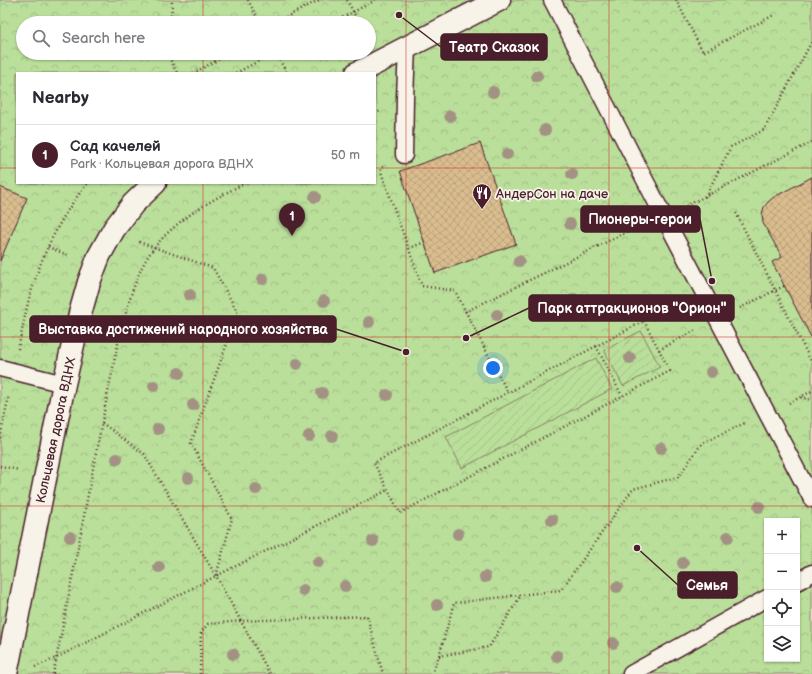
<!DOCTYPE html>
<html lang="en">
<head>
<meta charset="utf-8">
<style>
  :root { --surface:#fff; --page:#f2f2f3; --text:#2b2b33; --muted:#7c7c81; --line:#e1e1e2; --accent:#4a1f2b }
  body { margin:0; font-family:"Balsamiq Sans",sans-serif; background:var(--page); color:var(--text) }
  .controls { position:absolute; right:12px; bottom:12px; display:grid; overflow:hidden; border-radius:0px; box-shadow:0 1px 3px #0004 }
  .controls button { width:36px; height:36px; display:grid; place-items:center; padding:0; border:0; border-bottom:1px solid var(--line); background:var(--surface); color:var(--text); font:20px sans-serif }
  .you { position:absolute; left:493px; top:368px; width:14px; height:14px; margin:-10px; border:3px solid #fff; border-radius:50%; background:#1a73e8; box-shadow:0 0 0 6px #1a73e833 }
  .badge { display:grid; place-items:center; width:26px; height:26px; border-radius:50%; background:var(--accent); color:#fff; font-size:13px; font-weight:700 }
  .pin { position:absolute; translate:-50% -33px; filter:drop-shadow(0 1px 2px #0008) }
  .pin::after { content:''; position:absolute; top:21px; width:14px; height:12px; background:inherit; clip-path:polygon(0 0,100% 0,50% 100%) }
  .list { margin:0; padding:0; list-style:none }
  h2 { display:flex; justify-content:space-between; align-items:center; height:52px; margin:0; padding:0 16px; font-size:17px }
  h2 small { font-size:13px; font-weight:400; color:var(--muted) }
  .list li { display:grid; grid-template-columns:26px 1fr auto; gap:12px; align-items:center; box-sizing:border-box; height:60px; padding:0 16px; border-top:1px solid var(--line) }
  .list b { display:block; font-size:15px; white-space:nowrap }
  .list p { margin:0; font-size:13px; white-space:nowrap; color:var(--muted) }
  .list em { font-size:13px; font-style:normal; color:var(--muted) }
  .icon { flex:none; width:22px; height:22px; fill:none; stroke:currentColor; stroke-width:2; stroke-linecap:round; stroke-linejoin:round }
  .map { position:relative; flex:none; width:812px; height:674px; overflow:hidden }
  .search { position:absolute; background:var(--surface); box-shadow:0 1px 3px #0004; left:16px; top:16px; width:360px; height:44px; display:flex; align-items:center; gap:10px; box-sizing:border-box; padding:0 14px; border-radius:22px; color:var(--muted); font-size:15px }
  .panel { position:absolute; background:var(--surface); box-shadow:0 1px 3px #0004; left:16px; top:72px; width:360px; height:112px; border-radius:0px }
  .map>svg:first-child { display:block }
  .forest { fill:url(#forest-crowns); stroke:#827f62; fill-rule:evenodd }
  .garden { fill:url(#garden-furrows); stroke:#827f62 }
  .building { fill:url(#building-cross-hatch); stroke:#4a1f2b }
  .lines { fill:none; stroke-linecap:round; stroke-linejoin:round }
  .service-casing { stroke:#4a1f2b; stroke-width:19 }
  .minor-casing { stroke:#4a1f2b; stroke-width:25 }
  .path { stroke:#4a1f2b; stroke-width:2.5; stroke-dasharray:1 3; stroke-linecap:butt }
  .service { stroke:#f7f3e8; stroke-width:16 }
  .minor { stroke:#f7f3e8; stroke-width:22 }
  .tree { fill:#a39283 }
  .grid { fill:none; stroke:#d62828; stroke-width:1; stroke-opacity:0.55 }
  .labels { text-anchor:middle; stroke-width:3.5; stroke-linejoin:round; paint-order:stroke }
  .poi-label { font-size:13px; fill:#4a1f2b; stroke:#f7f3e8; text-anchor:start }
  .street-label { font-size:13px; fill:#4a1f2b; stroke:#f7f3e8 }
  .leader { fill:none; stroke:#4a1f2b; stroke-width:1.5 }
  .callout-dot { fill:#4a1f2b; stroke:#f7f3e8; stroke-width:1.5 }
  .callout { fill:#4a1f2b; stroke:#4a1f2b; stroke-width:1.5 }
  .callout-label { font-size:14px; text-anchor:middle; font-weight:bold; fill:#fff }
</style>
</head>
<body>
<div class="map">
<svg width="812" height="674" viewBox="0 0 812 674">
  <defs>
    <pattern id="forest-crowns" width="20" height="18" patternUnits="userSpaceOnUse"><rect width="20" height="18" fill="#badf9a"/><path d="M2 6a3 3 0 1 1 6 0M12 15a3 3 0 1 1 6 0" fill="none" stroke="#a1bf85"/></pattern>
    <pattern id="garden-furrows" width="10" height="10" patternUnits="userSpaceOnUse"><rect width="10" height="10" fill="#badf9a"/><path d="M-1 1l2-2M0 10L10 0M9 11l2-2" fill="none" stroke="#a1bf85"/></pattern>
    <pattern id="building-cross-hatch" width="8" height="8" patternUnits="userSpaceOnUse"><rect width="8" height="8" fill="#d9bd8e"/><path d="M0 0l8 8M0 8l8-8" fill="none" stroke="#bca27b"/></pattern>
  </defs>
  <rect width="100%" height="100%" fill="#eee3cd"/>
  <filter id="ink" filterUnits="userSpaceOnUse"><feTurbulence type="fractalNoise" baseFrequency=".025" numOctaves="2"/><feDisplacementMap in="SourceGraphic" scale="8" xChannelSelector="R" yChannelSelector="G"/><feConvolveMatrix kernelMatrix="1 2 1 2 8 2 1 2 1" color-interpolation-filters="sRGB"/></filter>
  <g filter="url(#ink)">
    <path class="forest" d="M 0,0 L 812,0 L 812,674 L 0,674 ZM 23,23 L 369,23 L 369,53 L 23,53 ZM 17,73 L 375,73 L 375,183 L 17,183 ZM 767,521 L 797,521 L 797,659 L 767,659 Z"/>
    <g class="garden">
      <polygon points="641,331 660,367 623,386 604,350"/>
      <polygon points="596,358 612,389 462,468 446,437"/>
    </g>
    <g class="building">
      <polygon points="480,143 516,244 435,273 400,171"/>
      <polygon points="812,177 812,339 772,262 782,257 763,223 762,214 764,207 769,201 774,197"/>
      <polygon points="0,187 27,198 0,261"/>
    </g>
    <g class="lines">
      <defs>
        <g id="service">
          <polyline points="552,0 662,213 812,499"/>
          <polyline points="404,155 405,98 407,47"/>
          <polyline points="0,368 64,384"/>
          <polyline points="797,582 812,573"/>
          <polyline points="631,674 767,598"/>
        </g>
        <g id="minor">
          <polyline points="357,73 499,0"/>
          <polyline points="6,674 64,384 80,314 89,282 99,256 114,229 133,204 155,183"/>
        </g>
      </defs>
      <use href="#service" class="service-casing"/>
      <use href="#minor" class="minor-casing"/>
      <g class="path">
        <polyline points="248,0 260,23"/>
        <polyline points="347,0 359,23"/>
        <polyline points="676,0 703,52 774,15"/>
        <polyline points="171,23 172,0"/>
        <polyline points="275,23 319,0"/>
        <polyline points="332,23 376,0"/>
        <polyline points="169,53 169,57 177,73"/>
        <polyline points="276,53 286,72"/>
        <polyline points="193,73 231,53"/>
        <polyline points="236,73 274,53"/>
        <polyline points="375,114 382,110"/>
        <polyline points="383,167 380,169 422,286 455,291 508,393"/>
        <polyline points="705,197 731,147 764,130 812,41"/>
        <polyline points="686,206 812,142"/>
        <polyline points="736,213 812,363"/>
        <polyline points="139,242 213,268 238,313 191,443 232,519 216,576"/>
        <polyline points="48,247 70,256"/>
        <polyline points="409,248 425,242"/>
        <polyline points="740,308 784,286"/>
        <polyline points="465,312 641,225"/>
        <polygon points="644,321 670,371 400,513 374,463"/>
        <polyline points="596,346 622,396"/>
        <path d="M 18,349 C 23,328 26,306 33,286 C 44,250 63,212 88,183"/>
        <polyline points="659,350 696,330"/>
        <polyline points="801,397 812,400"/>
        <polyline points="789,403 812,391"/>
        <polyline points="102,423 144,454 216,576 270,674"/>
        <polyline points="0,438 9,395"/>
        <polyline points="0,466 19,470"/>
        <polyline points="439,656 489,647 521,595"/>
        <polyline points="35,667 56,658 216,576 388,490"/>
        <path d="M 53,674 C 72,583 88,492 106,402 C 112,373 117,344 125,316 C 131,295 138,270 151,252 C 174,220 210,201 245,183"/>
        <polyline points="200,674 201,632 208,624 241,621 367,616 383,674"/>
        <polyline points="432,674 439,656 454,603 561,590 633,489 678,477 702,443 745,423"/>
      </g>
      <use href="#service" class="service"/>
      <use href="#minor" class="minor"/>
    </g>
    <g class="tree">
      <circle cx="537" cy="76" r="6"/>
      <circle cx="493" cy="92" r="6"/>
      <circle cx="450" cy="116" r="6"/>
      <circle cx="545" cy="130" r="6"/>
      <circle cx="507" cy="154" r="6"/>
      <circle cx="572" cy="174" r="6"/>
      <circle cx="315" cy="197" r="6"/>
      <circle cx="619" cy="210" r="6"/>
      <circle cx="570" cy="224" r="6"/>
      <circle cx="519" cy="261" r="6"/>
      <circle cx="263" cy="279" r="6"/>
      <circle cx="190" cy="295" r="6"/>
      <circle cx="574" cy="299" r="6"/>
      <circle cx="324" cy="301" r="6"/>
      <circle cx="497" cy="315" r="6"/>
      <circle cx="369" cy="322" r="6"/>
      <circle cx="630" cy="358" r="6"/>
      <circle cx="297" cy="364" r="6"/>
      <circle cx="711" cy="372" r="6"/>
      <circle cx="179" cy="373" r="6"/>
      <circle cx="154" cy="386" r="6"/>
      <circle cx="322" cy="393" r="6"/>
      <circle cx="387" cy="395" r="6"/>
      <circle cx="193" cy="405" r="6"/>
      <circle cx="158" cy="429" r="6"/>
      <circle cx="309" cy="436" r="6"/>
      <circle cx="332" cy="436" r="6"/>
      <circle cx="661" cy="448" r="6"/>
      <circle cx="117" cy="459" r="6"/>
      <circle cx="188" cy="478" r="6"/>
      <circle cx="256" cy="489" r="6"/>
      <circle cx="759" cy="507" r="6"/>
      <circle cx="552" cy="520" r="6"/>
      <circle cx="458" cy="534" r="6"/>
      <circle cx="70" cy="537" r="6"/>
      <circle cx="728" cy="537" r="6"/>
      <circle cx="373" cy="541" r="6"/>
      <circle cx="318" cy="562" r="6"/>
      <circle cx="683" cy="563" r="6"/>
      <circle cx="159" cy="567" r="6"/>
      <circle cx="485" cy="577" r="6"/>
      <circle cx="345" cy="586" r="6"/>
      <circle cx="617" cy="587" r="6"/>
      <circle cx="303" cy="590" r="6"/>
      <circle cx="719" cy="592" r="6"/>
      <circle cx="437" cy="605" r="6"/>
      <circle cx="613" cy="643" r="6"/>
      <circle cx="233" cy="654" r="6"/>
      <circle cx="557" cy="656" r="6"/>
    </g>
  </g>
  <path class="grid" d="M 203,0 L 203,23M 406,0 L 406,674M 609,0 L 609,674M 203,53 L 203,73M 0,168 L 17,168M 375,168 L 812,168M 203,183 L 203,674M 0,337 L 812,337M 0,506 L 812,506"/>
  <defs>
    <symbol id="restaurant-pin" viewBox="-11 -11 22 30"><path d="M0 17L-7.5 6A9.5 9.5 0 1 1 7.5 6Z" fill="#4a1f2b" stroke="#f7f3e8"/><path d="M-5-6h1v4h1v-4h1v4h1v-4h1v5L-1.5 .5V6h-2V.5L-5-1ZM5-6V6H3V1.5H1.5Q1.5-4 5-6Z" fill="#fff"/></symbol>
  </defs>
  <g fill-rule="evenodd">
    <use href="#restaurant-pin" x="471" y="182" width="22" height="30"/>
  </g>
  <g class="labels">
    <g class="poi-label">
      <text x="496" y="198">АндерСон на даче</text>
    </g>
    <g class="street-label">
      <text transform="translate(55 430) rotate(-78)" y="5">Кольцевая дорога ВДНХ</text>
    </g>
  </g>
  <path class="leader" d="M399 15L441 47M712 281L700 219M466 338L529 308M406 352L336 329M637 548L678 585"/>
  <g class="callout-dot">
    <circle cx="399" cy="15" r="4"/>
    <circle cx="712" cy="281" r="4"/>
    <circle cx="466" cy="338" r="4"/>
    <circle cx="406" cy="352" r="4"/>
    <circle cx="637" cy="548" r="4"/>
  </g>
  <g class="callout">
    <rect x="441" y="34" width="106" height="26" rx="4"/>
    <rect x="581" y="206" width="119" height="26" rx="4"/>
    <rect x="529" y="295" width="205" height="26" rx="4"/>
    <rect x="30" y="316" width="306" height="26" rx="4"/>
    <rect x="678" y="572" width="59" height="26" rx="4"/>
  </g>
  <g class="callout-label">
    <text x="494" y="52">Театр Сказок</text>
    <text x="640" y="224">Пионеры-герои</text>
    <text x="632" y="313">Парк аттракционов "Орион"</text>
    <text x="183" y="334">Выставка достижений народного хозяйства</text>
    <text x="707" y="590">Семья</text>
  </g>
</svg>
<div class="controls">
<button>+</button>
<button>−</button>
<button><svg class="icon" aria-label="locate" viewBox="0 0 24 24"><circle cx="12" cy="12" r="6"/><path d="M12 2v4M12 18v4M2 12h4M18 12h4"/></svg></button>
<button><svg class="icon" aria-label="layers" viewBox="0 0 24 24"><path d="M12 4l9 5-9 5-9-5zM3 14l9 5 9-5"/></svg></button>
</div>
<div class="you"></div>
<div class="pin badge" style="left:292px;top:236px">1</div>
<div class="search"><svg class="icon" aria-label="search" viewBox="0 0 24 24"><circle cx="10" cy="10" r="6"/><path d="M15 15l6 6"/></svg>Search here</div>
<section class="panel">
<h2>Nearby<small></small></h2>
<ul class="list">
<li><span class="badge">1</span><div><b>Сад качелей</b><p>Park · Кольцевая дорога ВДНХ</p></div><em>50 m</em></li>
</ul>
</section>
</div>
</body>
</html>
